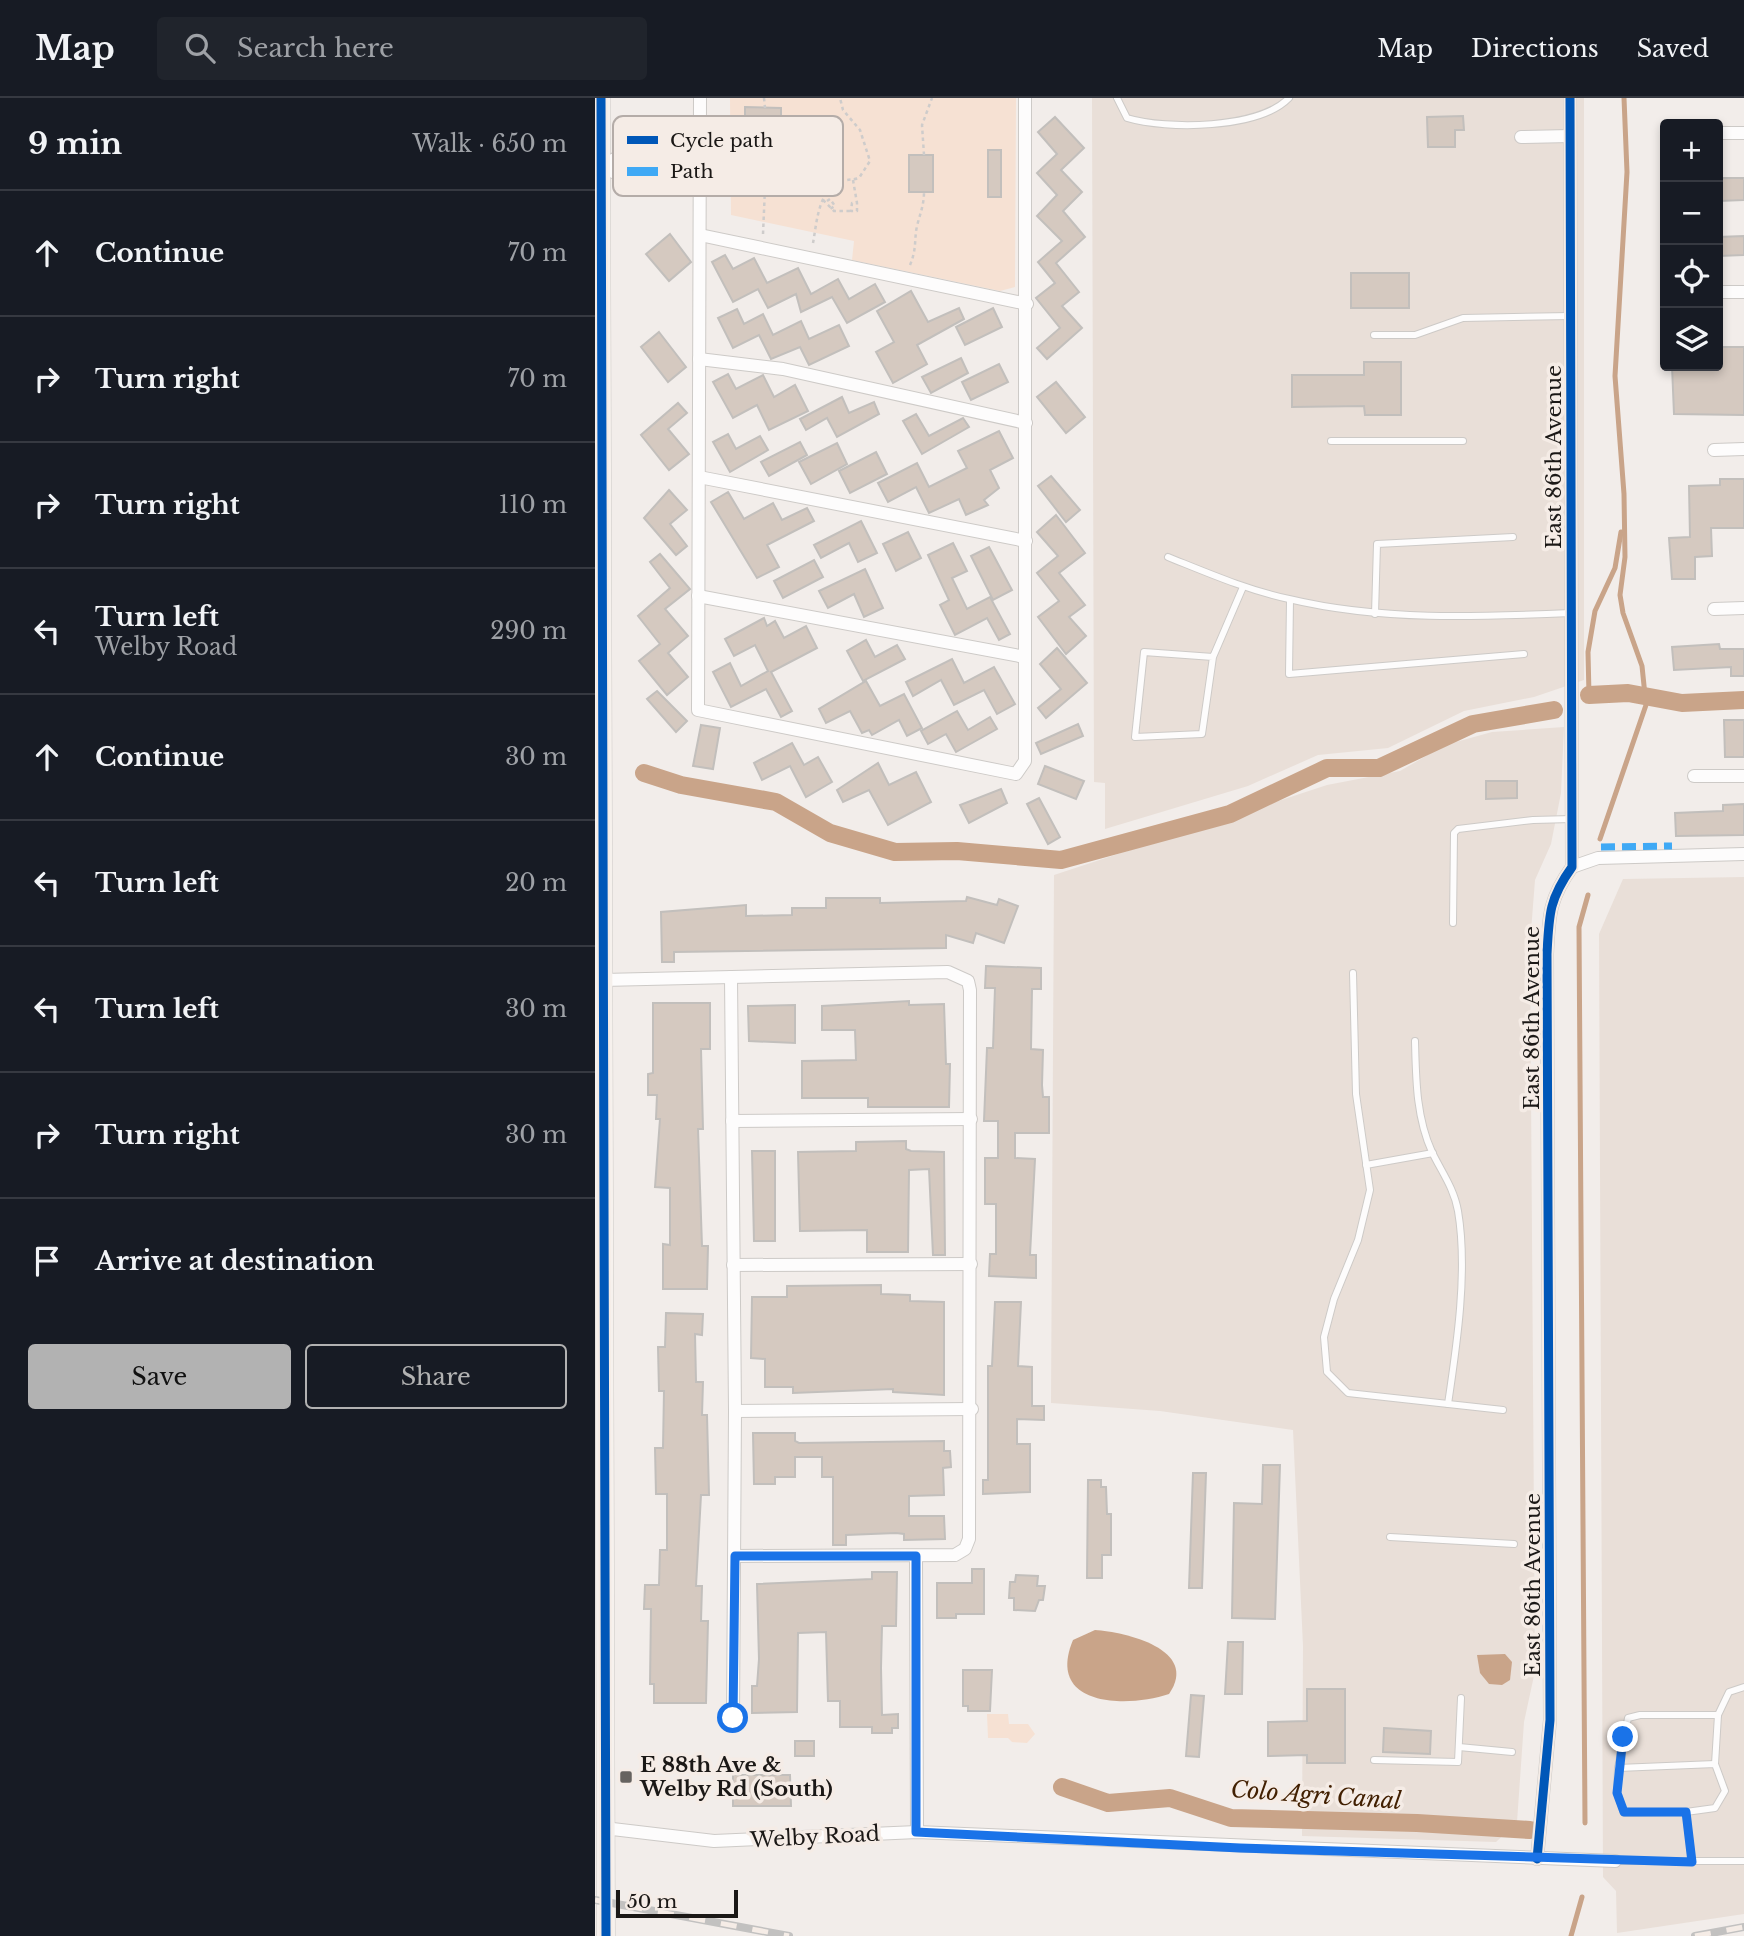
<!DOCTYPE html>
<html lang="en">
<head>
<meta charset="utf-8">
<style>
  :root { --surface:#171b24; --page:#20242c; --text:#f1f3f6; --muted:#9ea1a6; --line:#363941; --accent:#b2b2b2 }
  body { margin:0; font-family:"Libre Baskerville",serif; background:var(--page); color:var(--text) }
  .controls { position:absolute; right:21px; top:21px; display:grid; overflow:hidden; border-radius:7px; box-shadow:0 4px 10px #0003 }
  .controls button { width:63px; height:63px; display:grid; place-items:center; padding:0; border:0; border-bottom:2px solid var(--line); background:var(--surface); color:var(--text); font:35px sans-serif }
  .scale { position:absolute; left:21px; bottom:18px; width:122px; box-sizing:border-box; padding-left:7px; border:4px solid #1b1816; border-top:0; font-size:19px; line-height:24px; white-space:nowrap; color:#1b1816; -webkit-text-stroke:5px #f5ece6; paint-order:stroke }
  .stop { position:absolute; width:21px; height:21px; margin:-16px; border:5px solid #1a73e8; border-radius:50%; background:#fff }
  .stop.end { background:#1a73e8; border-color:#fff; box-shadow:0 2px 7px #0008 }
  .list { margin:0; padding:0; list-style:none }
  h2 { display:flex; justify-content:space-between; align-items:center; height:91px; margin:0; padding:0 28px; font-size:30px }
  h2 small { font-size:23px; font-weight:400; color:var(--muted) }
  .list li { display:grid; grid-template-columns:46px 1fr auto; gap:21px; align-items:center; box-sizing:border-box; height:126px; padding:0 28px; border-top:2px solid var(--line) }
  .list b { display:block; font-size:26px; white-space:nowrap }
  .list p { margin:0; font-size:23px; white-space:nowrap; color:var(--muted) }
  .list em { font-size:23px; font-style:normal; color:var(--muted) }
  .actions { display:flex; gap:14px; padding:21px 28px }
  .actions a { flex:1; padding:16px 0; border:2px solid var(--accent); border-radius:7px; text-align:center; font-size:24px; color:var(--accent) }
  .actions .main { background:var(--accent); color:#111 }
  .icon { flex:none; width:38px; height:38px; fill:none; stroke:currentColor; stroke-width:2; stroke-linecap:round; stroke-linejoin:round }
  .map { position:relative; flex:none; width:1149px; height:1838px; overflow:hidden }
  header { display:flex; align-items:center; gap:42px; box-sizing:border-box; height:98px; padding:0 35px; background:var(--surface); border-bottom:2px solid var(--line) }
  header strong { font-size:33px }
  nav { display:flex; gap:38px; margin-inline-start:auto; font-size:24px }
  .search { width:490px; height:63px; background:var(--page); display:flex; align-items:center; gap:18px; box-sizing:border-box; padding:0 24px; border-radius:7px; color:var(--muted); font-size:26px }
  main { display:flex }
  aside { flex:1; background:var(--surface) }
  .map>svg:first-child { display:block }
  .built { fill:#e9dfd8 }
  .green { fill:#f6e1d3 }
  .water { fill:#c9a489 }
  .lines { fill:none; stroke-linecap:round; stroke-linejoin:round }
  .stream { stroke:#c9a489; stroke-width:5 }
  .canal { stroke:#c9a489; stroke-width:18 }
  .building { fill:#d5c9c0; stroke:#c2bfbc; stroke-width:2 }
  .lane-casing { stroke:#cdcac7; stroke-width:8 }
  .street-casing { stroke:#cdcac7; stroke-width:14 }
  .secondary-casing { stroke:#cdcac7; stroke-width:19 }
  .path { stroke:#cecccb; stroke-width:2.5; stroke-dasharray:3.5 3.5; stroke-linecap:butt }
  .lane { stroke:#fdfcfc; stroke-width:6 }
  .street { stroke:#fdfcfc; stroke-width:12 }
  .secondary { stroke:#f6f1ed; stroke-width:18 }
  .rail-casing { stroke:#c2c1c0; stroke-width:8 }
  .rail { stroke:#f5ece6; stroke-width:5; stroke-dasharray:16; stroke-linecap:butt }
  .quiet { stroke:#3fa9f5; stroke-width:7; stroke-dasharray:14 7; stroke-linecap:butt }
  .cycleway-casing { stroke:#f5ece6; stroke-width:13 }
  .cycleway { stroke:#0057b8; stroke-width:9 }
  .route { stroke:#1a73e8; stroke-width:9 }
  .poi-dot { fill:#666360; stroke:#f5ece6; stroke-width:2.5 }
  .labels { text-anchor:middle; stroke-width:7; stroke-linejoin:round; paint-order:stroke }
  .street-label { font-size:21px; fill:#1b1816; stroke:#f5ece6 }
  .poi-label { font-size:21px; font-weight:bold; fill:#1b1816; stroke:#f5ece6; text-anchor:start }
  .water-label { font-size:23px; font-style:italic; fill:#422002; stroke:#f5ece6 }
  .key { fill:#f5ece6; stroke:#b4aca8; stroke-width:2 }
  .key-label { font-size:19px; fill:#1b1816 }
</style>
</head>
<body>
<header>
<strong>Map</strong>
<div class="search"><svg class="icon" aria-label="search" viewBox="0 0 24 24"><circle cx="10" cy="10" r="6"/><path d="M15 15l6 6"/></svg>Search here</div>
<nav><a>Map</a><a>Directions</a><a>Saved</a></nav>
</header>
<main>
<aside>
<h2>9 min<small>Walk · 650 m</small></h2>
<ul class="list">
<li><svg class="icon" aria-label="ahead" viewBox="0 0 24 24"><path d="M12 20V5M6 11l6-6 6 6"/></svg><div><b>Continue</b></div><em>70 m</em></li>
<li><svg class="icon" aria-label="right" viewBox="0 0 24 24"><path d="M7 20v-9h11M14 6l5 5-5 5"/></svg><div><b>Turn right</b></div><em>70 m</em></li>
<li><svg class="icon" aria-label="right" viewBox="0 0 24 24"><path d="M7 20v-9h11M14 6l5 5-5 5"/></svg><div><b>Turn right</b></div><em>110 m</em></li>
<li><svg class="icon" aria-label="left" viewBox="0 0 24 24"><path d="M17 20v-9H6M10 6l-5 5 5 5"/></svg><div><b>Turn left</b><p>Welby Road</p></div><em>290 m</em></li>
<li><svg class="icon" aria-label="ahead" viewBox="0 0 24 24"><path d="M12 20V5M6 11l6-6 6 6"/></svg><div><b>Continue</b></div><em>30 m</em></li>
<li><svg class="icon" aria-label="left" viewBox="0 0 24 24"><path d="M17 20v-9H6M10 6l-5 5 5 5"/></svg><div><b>Turn left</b></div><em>20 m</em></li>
<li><svg class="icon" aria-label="left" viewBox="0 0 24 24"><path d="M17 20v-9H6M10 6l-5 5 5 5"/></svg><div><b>Turn left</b></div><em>30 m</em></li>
<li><svg class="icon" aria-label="right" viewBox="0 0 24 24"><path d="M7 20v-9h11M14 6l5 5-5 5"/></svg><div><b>Turn right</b></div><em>30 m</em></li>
<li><svg class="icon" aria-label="arrive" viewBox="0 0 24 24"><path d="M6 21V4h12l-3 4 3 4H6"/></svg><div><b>Arrive at destination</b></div></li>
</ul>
<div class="actions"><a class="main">Save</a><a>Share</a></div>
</aside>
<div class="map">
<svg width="1149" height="1838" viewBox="0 0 1149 1838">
  <rect width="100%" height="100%" fill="#f2edea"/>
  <g class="built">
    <polygon points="497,0 989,0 989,582 939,599 869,613 793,650 723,657 653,688 510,731 510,685 499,684"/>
    <polygon points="969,629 966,695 956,746 940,782 935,846 940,1573 929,1624 922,1724 901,1744 707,1738 708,1548 698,1332 565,1313 456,1305 459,777 732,687 805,673 850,647 897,634"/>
    <polygon points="1149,779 1149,1816 1022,1835 1021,1793 1008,1779 1004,836 1028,781"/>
  </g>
  <g class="green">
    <polygon points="135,0 421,0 420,189 405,193 257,162 259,143 136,117"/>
    <polygon points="392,1616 413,1616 414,1626 433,1626 440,1636 432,1645 417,1644 413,1640 393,1640"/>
  </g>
  <g class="water">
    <path d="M 500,1532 C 530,1534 605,1551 574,1596 C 532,1610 450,1609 478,1542 Z"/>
    <polygon points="910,1556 917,1564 915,1582 907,1587 894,1586 885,1575 882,1557"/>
  </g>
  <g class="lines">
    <g class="stream">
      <polyline points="994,597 993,554 1000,513 1020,470 1026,434"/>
      <polyline points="1005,741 1051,607 1047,568 1028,515 1025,497 1030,459 1029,396 1020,278 1032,74 1029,0"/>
      <polyline points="990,1725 984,829 993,797"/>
      <polyline points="976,1838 987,1799"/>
    </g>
    <g class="canal">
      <polyline points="994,597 1033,595 1087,605 1149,602"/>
      <polyline points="49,675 86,687 181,704 235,735 300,754 362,753 466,762 635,716 732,670 784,670 878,626 959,612"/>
      <polyline points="467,1689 513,1705 575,1700 636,1720 822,1725 935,1732"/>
    </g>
  </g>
  <g class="building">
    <polygon points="150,9 186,10 186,90 150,90"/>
    <polygon points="868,18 869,32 860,32 860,49 833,49 832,19"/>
    <polygon points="460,19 489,50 466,72 487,94 468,113 490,139 461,165 484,194 467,208 487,230 452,261 442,250 465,230 441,200 460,185 443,164 467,143 442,118 462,97 442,75 462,56 443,34"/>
    <rect x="393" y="52" width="13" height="47"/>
    <rect x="314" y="57" width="24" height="37"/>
    <polygon points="1124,80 1149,80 1149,102 1124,103"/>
    <polygon points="75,136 96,164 74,183 51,156"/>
    <polygon points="1149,138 1149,157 1124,158 1123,139"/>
    <polygon points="130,157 138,171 159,160 172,185 203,170 216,196 243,181 254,201 280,186 290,204 252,225 237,199 206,214 201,196 173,210 163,191 138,204 117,164"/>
    <rect x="756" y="175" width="58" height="35"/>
    <polygon points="316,193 333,224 364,210 369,221 322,247 332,266 298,285 281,254 299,244 282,213"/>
    <polygon points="398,210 407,229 370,247 361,229"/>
    <polygon points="142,211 149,226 168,216 178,237 206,223 214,241 244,227 254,248 214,267 205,249 176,261 164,237 138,250 123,220"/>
    <polygon points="64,234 91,269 73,284 46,249"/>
    <polygon points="1125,249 1149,249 1149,317 1079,316 1077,268 1125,268"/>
    <polygon points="366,260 373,275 336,295 327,279"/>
    <polygon points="769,264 806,264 806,317 770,317 769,308 697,309 697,277 769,277"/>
    <polygon points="404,266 413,284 376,302 367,284"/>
    <polygon points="133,276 141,291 168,277 179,299 200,287 213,313 174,332 162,307 138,320 118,284"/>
    <polygon points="461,284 490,319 471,335 442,299"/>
    <polygon points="247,299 254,315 279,304 284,316 242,339 232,320 211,332 205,321"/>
    <polygon points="83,305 92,315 73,331 94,356 74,372 46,337"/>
    <polygon points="321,316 334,338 368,320 374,329 327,356 308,323"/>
    <polygon points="404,333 418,360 395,372 404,390 389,402 393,407 371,417 364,401 334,415 321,389 293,404 283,385 322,365 334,389 372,370 363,353"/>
    <polygon points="133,336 141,351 165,338 173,352 135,374 118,344"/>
    <polygon points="205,344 212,357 174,378 166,364"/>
    <polygon points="242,345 252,366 216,386 204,364"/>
    <polygon points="281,354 292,376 255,395 244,373"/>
    <polygon points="456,378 485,412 471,424 443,388"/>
    <polygon points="1125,381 1149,381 1149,430 1116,430 1117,458 1100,459 1100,481 1077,481 1074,440 1095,439 1094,388 1125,387"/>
    <polygon points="74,392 92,412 75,426 92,448 81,457 49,420"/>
    <polygon points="133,394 149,421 178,405 187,422 212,410 219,423 172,447 184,469 162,480 116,404"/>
    <polygon points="461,417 490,455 464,475 490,507 474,519 491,538 471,556 443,519 464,503 442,475 463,458 442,434"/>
    <polygon points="266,423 282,455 263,464 254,445 226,460 219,447"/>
    <polygon points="313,434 326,460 301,473 288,446"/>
    <polygon points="358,445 372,473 357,480 372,511 395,499 415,536 404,542 392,520 360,537 345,507 354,502 333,457"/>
    <polygon points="394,449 417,492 398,502 376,458"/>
    <polygon points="65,456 95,491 70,511 93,538 73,555 93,579 72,597 44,563 65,546 43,518 75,490 55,464"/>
    <polygon points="219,462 228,479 188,500 179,483"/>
    <polygon points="270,471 288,510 269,519 259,496 233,510 224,493"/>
    <polygon points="169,520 172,528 180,523 189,540 211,528 222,550 176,574 197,613 186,619 171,591 136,609 118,574 135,565 146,588 173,573 160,547 139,558 130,541"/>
    <polygon points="271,542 280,559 302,547 310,561 268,583 252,553"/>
    <polygon points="1124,546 1125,551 1149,551 1149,578 1136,578 1136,569 1079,572 1077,549"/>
    <polygon points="462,550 492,585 451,620 443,610 466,591 445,566"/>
    <polygon points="357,561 369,585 399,569 420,606 402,616 389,592 359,607 346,582 318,598 311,584"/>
    <polygon points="271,583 285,608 309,596 327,630 312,638 304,622 277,637 274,632 267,635 255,613 231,625 224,611"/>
    <polygon points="62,593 92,623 81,634 52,601"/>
    <polygon points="362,613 373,632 395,619 402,631 361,654 351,636 333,646 326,633"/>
    <polygon points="1129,622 1149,622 1149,659 1130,659"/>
    <polygon points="483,626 488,638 446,656 441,645"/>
    <polygon points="106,627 125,630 118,671 98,668"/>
    <polygon points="197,645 209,667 223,659 237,684 211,699 195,668 167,682 159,665"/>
    <polygon points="283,665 294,687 321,674 336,704 293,727 274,692 248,704 242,692"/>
    <polygon points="450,668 489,683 481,701 443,686"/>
    <polygon points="891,683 922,683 922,700 891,701"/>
    <polygon points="406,691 412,705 374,725 365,707"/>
    <polygon points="444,700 465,739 453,746 432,706"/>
    <polygon points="1149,706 1149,737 1081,738 1080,715 1128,713 1128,707"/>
    <polygon points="372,799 402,807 404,801 423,808 409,845 381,835 378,845 351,837 351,850 79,854 79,864 67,864 66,814 151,807 151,818 197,817 197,810 231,810 231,800 285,800 285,805 371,803"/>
    <polygon points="391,868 446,870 446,891 437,891 436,951 448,952 447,987 448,999 454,999 454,1035 420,1035 420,1060 440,1061 435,1157 441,1157 441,1180 394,1178 395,1156 401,1156 401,1106 390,1106 390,1060 403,1060 403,1023 389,1023 392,950 398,950 400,890 390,890"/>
    <polygon points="314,903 314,907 349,906 351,966 355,966 354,1009 273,1009 273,1000 207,1000 207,963 261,962 260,932 227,932 227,908"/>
    <polygon points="58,905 115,905 115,951 106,951 108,1031 103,1031 107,1148 113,1148 112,1191 68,1191 68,1146 75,1147 75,1090 60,1089 65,1021 61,1021 62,997 53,997 53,976 58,975"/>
    <polygon points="200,907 200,945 154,943 153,908"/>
    <polygon points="311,1043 311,1051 316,1053 349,1054 350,1157 338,1157 334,1071 314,1072 313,1154 272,1154 272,1132 205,1133 203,1054 261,1053 261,1044"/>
    <polygon points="157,1053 180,1053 180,1143 159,1143"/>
    <polygon points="286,1187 286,1196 315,1197 315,1203 349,1204 349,1297 298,1294 298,1291 198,1295 198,1289 170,1289 170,1261 156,1260 157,1199 192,1199 192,1188"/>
    <polygon points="400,1204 426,1204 423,1268 437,1269 437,1308 449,1308 449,1322 422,1321 422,1346 435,1346 435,1394 388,1396 388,1382 393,1382 393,1268 397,1268"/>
    <polygon points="71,1215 108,1216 107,1237 100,1236 101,1284 108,1284 107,1317 112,1317 114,1397 106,1397 101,1488 107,1488 106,1523 113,1523 111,1605 59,1605 59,1586 55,1586 56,1511 49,1511 50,1487 64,1487 65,1452 72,1452 72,1396 61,1396 60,1350 68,1350 69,1293 64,1293 63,1249 70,1249"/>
    <polygon points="158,1335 200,1335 200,1343 204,1345 349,1343 349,1353 355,1353 356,1369 348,1370 349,1397 314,1398 314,1418 349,1418 350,1441 309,1442 309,1436 301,1435 251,1437 251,1447 238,1447 238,1379 227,1379 227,1359 200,1359 200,1379 180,1379 180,1386 159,1386"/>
    <polygon points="668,1367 685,1367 680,1521 637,1520 639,1405 667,1406"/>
    <polygon points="598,1375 611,1375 607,1490 594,1490"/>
    <polygon points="493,1382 506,1382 506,1389 511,1389 512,1416 516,1416 516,1457 507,1457 507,1480 492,1480"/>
    <polygon points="377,1471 389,1471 389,1516 361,1516 361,1520 342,1520 342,1485 377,1485"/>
    <polygon points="277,1474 302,1474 301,1528 287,1528 286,1570 287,1617 303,1616 303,1630 297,1630 297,1635 277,1635 277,1629 245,1629 245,1603 233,1603 231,1534 203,1535 202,1614 157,1615 157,1588 162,1588 164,1561 162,1486 277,1481"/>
    <polygon points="421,1477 443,1478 442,1488 450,1488 448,1502 444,1502 440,1513 419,1512 419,1500 414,1500 415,1484 420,1484"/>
    <polygon points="633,1544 648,1544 647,1596 630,1596"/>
    <polygon points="368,1572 397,1572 395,1613 373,1613 373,1608 368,1608"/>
    <polygon points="712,1591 750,1591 750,1665 712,1665 712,1657 673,1658 673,1624 712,1623"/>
    <polygon points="596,1597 609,1598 604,1659 591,1658"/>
    <polygon points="789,1630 836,1633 835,1656 788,1654"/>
    <rect x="200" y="1643" width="19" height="15"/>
    <polygon points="138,1677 195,1677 196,1708 138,1708"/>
  </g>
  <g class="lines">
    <defs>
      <g id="lane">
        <path d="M 522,0 L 532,20 C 572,32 664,31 694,0"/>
        <polyline points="779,237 820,237 868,220 976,218"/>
        <polyline points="736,343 868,343"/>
        <path d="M 573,459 C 613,475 652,492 694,501 C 786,523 881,519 976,515"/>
        <polyline points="695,502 694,576 929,556"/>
        <polyline points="780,516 782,446 918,439"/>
        <polyline points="618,559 549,554 540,639 607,636 618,559 648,489"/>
        <polyline points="858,825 859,735 863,731 938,722 977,721"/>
        <polyline points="758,875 761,996 775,1092 763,1142 739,1201 729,1239 732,1274 753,1295 908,1312"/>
        <path d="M 820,943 C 821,980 821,1019 837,1054 C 846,1073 859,1090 863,1113 C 873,1172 862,1246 853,1306"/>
        <polyline points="771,1067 838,1055"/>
        <polyline points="795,1439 919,1446"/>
        <polyline points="864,1649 917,1654"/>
        <polyline points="779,1662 863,1664 866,1600"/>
        <polyline points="1120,1666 1123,1617 1134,1594 1149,1589"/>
        <polyline points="1023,1670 1033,1620 1045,1617 1123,1617"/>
        <polyline points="1091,1714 1120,1710 1130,1693 1120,1666 1023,1670 1022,1695 1029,1715 1091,1714 1097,1764"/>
        <polyline points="1020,1763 1149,1763"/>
      </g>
      <g id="street">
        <polyline points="105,0 103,612 421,676 430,663 430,0"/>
        <polyline points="1123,35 1149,35"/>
        <polyline points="926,39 975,38"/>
        <polyline points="6,68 37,83 105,82"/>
        <polyline points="6,68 37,52 104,51"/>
        <polyline points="105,137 432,206"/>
        <polyline points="1123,194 1149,194"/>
        <polyline points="104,261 188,271 431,325"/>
        <polyline points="1119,352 1149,351"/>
        <polyline points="104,379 431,443"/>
        <polyline points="103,498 430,559"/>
        <polyline points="1119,511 1149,510"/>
        <polyline points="1099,678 1149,678"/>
        <polyline points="977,769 1003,760 1149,756"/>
        <polyline points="136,879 140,1313 138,1620"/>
        <polyline points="8,882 353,874 373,883 375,892 374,1441 370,1451 360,1457 140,1458"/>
        <polyline points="137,1023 376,1021"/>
        <polyline points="138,1167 376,1166"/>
        <polyline points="140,1313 377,1311"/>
        <polyline points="321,1459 322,1734"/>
        <polyline points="9,1730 119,1743 322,1734 1020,1763"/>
        <path d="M 942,1761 L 955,1622 L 952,856 C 954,817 954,801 977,769 L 975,0"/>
      </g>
      <polyline id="secondary" points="6,0 11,1838"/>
    </defs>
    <use href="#lane" class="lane-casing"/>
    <use href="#street" class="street-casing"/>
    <use href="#secondary" class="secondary-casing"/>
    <g class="path">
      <polyline points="169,0 170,10"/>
      <polyline points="119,31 150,32"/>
      <polyline points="329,57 327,27 337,0"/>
      <polyline points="258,82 262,105 257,105 256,113 262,113 262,105"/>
      <polyline points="228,102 239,113 256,113"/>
      <polyline points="232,103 235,101 240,108 235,111"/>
      <polyline points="168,136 170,90"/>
      <path d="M 218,145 C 222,124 223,90 248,83 C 254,81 258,82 264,80 L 275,63 L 265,32 L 248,12 L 245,0"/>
      <path d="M 315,167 C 322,150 319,142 322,128 C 325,116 329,107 329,94"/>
    </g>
    <use href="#lane" class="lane"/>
    <use href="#street" class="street"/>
    <use href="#secondary" class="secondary"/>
    <defs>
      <g id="rail">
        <polyline points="0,1802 194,1838"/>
        <polyline points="1100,1838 1149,1829"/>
      </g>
    </defs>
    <use href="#rail" class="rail-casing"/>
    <use href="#rail" class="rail"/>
    <polyline class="quiet" points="1006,749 1077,748"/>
    <defs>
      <g id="cycleway">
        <polyline points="6,0 11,1838"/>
        <path d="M 942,1761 L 955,1622 L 952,856 C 954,817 954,801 977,769 L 975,0"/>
      </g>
    </defs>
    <use href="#cycleway" class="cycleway-casing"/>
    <use href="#cycleway" class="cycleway"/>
  </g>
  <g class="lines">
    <polyline class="route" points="138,1620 140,1458 321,1458 321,1734 645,1750 1097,1764 1091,1714 1029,1714 1022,1695 1028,1639"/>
  </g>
  <rect class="poi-dot" x="24" y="1672" width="14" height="14" rx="3.5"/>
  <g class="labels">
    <g class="street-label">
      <text transform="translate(959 359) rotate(-90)" y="7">East 86th Avenue</text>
      <text transform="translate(937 920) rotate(-90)" y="7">East 86th Avenue</text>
      <text transform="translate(938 1487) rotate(-90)" y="7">East 86th Avenue</text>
      <text transform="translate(220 1739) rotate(-3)" y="7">Welby Road</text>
    </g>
    <g class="poi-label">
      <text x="45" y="1674">E 88th Ave &amp;<tspan x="45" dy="24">Welby Rd (South)</tspan></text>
    </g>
    <g class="water-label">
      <text transform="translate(721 1697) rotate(4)" y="8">Colo Agri Canal</text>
    </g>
  </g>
  <rect x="18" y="18" width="230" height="80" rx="10" class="key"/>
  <rect x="32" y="38" width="31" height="8" fill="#0057b8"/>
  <rect x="32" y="69" width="31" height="9" fill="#3fa9f5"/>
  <g class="key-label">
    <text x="75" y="49">Cycle path</text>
    <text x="75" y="80">Path</text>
  </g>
</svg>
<div class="controls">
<button>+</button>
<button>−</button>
<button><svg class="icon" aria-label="locate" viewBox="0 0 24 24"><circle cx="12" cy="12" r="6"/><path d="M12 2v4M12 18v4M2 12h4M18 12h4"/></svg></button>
<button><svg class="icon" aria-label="layers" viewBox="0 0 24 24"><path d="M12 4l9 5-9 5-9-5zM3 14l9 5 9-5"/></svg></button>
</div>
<div class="scale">50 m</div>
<div class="stop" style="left:138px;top:1620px"></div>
<div class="stop end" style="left:1028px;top:1639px"></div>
</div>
</main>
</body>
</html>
